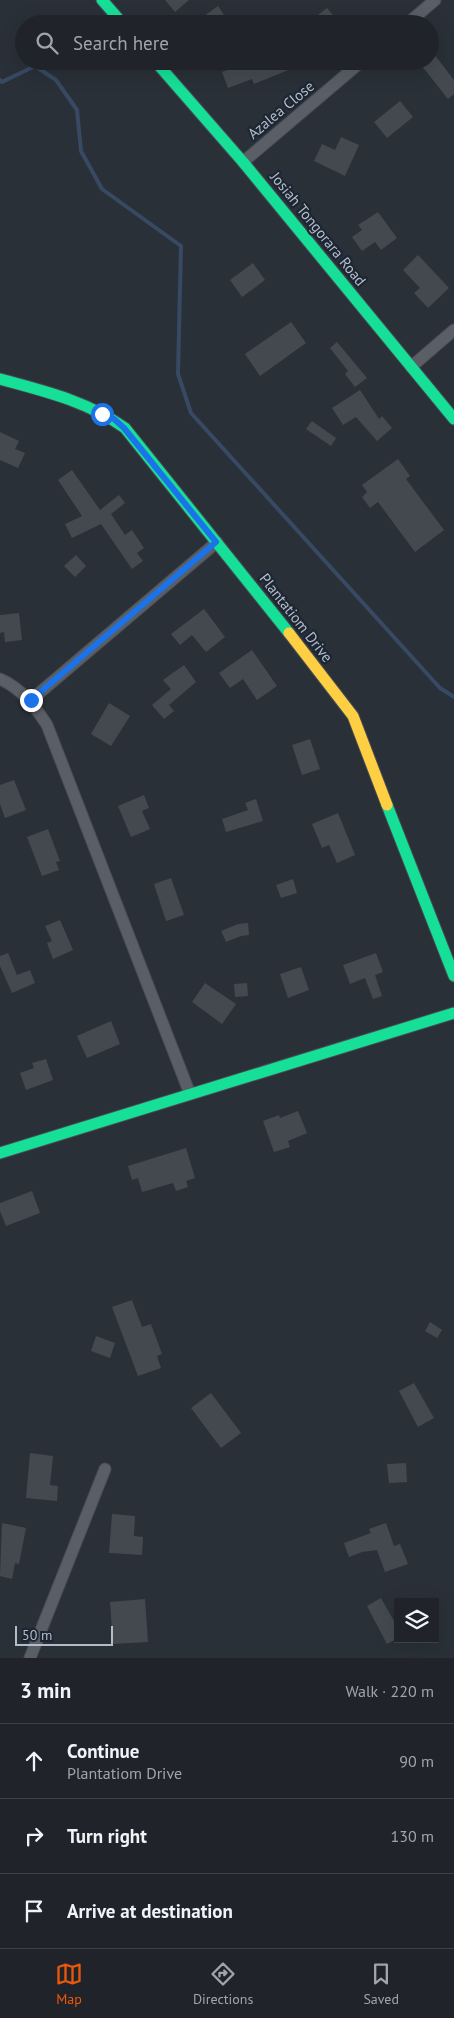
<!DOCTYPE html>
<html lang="en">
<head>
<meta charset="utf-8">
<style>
  :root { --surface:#20242a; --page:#282c32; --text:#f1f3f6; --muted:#a2a4a8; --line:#3d4147; --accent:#ea580c }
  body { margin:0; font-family:"PT Sans",sans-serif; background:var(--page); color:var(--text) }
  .controls { position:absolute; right:15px; bottom:15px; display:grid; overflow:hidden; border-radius:0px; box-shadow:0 5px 20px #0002 }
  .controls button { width:45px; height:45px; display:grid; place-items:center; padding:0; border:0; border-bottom:1px solid var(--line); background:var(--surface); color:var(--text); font:25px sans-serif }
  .scale { position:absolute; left:15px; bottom:12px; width:98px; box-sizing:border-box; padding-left:5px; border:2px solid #b4bcc9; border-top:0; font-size:14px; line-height:18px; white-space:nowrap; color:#b4bcc9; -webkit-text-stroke:4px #1d2633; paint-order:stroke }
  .stop { position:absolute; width:15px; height:15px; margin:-11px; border:4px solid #1a73e8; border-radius:50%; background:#fff }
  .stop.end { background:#1a73e8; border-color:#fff; box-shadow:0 1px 5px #0008 }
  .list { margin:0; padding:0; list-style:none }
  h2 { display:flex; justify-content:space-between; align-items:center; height:65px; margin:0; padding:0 20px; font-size:21px }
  h2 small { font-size:16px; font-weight:400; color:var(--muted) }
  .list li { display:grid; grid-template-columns:32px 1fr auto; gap:15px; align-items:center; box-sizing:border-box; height:75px; padding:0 20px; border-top:1px solid var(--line) }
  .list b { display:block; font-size:19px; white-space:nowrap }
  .list p { margin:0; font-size:16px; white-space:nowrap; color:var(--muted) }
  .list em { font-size:16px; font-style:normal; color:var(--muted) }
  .icon { flex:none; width:28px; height:28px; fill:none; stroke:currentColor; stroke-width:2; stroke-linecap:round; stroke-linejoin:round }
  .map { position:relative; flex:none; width:454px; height:1658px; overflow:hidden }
  .search { position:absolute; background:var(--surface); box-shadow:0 5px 20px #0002; left:15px; right:15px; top:15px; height:55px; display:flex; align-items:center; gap:12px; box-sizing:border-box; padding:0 18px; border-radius:28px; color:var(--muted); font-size:19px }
  .sheet { height:290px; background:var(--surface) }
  nav { display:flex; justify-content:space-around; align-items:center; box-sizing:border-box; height:70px; border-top:1px solid var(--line); background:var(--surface); font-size:14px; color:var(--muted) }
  nav a { display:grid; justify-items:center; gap:2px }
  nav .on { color:var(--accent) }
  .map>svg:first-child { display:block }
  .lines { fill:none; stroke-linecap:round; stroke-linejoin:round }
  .stream { stroke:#384963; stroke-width:4 }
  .building { fill:#444950 }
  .street-casing { stroke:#484c53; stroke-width:13 }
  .fast-casing { stroke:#484c53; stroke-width:13 }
  .slow-casing { stroke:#484c53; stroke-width:13 }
  .street { stroke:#5a5e66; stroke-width:11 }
  .fast { stroke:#16e098; stroke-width:11 }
  .slow { stroke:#ffcf43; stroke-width:11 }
  .route { stroke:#1a73e8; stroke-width:6 }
  .labels { text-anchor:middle; stroke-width:4.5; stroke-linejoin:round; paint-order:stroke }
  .street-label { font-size:15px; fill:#b4bcc9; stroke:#1d2633 }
</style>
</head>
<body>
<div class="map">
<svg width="454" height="1658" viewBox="0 0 454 1658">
  <rect width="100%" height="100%" fill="#2a3038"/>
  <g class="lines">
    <polyline class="stream" points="0,80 2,82 35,66 56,80 77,110 81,151 102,189 181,246 178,374 191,413 440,688 454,697"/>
  </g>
  <g class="building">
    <polygon points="165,0 189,0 175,12"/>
    <polygon points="218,6 230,24 193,24"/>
    <polygon points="327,8 340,24 306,24"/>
    <polygon points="430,49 454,80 454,94 448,99 418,61 430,61"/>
    <polygon points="251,61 308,61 308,62 254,84 252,79 228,88 222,72"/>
    <polygon points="400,101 413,117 387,138 374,122"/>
    <polygon points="341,137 359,145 345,176 314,161 322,144 335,150"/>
    <polygon points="378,212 397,238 381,250 375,242 362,251 352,237 362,230 358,225"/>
    <polygon points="418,255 449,288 428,308 414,293 420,288 403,270"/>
    <polygon points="253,263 265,280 242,297 230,280"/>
    <polygon points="291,322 306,343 260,376 245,354"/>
    <polygon points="337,342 367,378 355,387 345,374 348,371 330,348"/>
    <polygon points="360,390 379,419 382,416 392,428 377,441 356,417 343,425 332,408"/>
    <polygon points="312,421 336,438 331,446 306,429"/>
    <polygon points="0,432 19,441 15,449 25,453 18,468 0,460"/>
    <polygon points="398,459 410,476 406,479 444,530 415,552 378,502 370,508 362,497 367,492 362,485"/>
    <polygon points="72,470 100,510 119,495 125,503 111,514 125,535 132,530 144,548 137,553 143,561 132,569 101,524 72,538 65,524 82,516 58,480"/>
    <polygon points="76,555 86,566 75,577 64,566"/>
    <polygon points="204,609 225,637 206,652 192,635 180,645 171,634"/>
    <polygon points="19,613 22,640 5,642 4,632 0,633 0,615"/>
    <polygon points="252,650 277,686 257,700 243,679 230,688 219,673"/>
    <polygon points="184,665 196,682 169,705 174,711 164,719 152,705 171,689 163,680"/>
    <polygon points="109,703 130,716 111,746 91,734"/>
    <polygon points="310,739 320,769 302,775 292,745"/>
    <polygon points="14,780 26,810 5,818 0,804 0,785"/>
    <polygon points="144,795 149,808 142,811 150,829 131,837 118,806"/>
    <polygon points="256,799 263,821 226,832 222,819 248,810 245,803"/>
    <polygon points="338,813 355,855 337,863 329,845 322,848 312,824"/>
    <polygon points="48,829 60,861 56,862 59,870 42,876 27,837"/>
    <polygon points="171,878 184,915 166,921 154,884"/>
    <polygon points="293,879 297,893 281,898 276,885"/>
    <polygon points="60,920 73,950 53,959 47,943 52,941 45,926"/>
    <polygon points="248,923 249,935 241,936 226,942 221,931 238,924"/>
    <polygon points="8,953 17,975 30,970 35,983 12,993 0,966 0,956"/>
    <polygon points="376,953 383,972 375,975 382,996 373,999 365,978 350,984 343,965"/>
    <polygon points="301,967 309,990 288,998 280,974"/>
    <polygon points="205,983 236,1004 222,1024 192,1002"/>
    <polygon points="247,983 248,996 235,997 234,984"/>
    <polygon points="111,1021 120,1044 87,1058 77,1036"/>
    <polygon points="46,1059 53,1080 26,1090 20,1073 34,1068 32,1063"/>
    <polygon points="298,1111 307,1133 288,1141 290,1147 274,1152 263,1121 279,1115 280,1118"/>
    <polygon points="186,1148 195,1178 186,1181 188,1187 176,1191 173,1183 142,1192 138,1178 132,1180 128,1166"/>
    <polygon points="32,1191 40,1213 6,1226 0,1211 0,1203"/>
    <polygon points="132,1300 142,1327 151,1324 162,1354 157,1356 161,1368 138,1376 112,1307"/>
    <polygon points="430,1322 442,1330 437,1338 425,1331"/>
    <polygon points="96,1336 115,1343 110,1358 91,1351"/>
    <polygon points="414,1383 434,1418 418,1427 399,1391"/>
    <polygon points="211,1393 241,1433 221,1448 191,1408"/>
    <polygon points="30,1453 53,1456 50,1485 58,1486 57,1501 26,1498"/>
    <polygon points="406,1463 407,1482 389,1483 387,1464"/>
    <polygon points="112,1514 135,1516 134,1536 143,1537 142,1555 109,1553"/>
    <polygon points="2,1523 26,1528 19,1564 15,1563 12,1579 0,1576"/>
    <polygon points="386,1523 394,1546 400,1544 408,1564 385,1572 377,1550 362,1552 349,1557 344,1543 371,1533 369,1529"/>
    <polygon points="381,1598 398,1628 398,1638 387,1644 367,1606"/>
    <polygon points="145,1599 148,1642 113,1644 110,1602"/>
  </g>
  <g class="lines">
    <defs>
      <g id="street">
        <polyline points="407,24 435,0"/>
        <polyline points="243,162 362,61"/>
        <polyline points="411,367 454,330"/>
        <path d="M 0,679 C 22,689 34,705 47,725 L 190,1094"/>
        <polyline points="31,700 217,542"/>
        <polyline points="30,1658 105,1469"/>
      </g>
      <g id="fast">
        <polyline points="102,0 123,24"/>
        <polyline points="155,61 243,162 454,419"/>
        <path d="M 0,379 C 44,391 87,401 125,428 L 289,633"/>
        <polyline points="387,805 454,976"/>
        <polyline points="0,1153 454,1013"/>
      </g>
      <polyline id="slow" points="289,633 353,716 387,805"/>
    </defs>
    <use href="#street" class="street-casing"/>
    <use href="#fast" class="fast-casing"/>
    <use href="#slow" class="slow-casing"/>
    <use href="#street" class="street"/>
    <use href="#fast" class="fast"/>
    <use href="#slow" class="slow"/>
  </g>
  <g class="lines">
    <polyline class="route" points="31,700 216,542 124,428 114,419 102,414"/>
  </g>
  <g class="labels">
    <g class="street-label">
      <text transform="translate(281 110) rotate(-40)" y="5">Azalea Close</text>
      <text transform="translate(318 229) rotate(51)" y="5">Josiah Tongorara Road</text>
      <text transform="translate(296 618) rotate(52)" y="5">Plantatiom Drive</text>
    </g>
  </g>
</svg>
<div class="controls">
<button><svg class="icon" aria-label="layers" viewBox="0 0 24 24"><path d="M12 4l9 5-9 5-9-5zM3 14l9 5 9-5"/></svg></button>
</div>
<div class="scale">50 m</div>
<div class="stop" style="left:102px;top:414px"></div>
<div class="stop end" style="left:31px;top:700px"></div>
<div class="search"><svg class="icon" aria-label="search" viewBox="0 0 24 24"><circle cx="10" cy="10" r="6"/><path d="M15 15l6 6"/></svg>Search here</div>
</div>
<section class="sheet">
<h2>3 min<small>Walk · 220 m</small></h2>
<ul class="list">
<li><svg class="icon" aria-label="ahead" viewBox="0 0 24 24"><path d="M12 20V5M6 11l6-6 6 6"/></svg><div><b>Continue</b><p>Plantatiom Drive</p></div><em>90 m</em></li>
<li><svg class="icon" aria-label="right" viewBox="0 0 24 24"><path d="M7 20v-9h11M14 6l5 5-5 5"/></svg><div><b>Turn right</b></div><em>130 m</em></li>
<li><svg class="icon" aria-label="arrive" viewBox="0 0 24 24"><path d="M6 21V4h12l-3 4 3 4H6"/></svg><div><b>Arrive at destination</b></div></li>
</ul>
</section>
<nav>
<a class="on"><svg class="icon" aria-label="map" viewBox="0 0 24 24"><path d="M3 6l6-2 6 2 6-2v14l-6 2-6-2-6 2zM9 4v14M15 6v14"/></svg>Map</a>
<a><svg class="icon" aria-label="directions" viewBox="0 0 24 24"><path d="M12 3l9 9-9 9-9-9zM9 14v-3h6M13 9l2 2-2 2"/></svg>Directions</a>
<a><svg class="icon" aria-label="saved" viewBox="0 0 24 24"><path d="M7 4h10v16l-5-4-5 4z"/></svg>Saved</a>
</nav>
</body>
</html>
